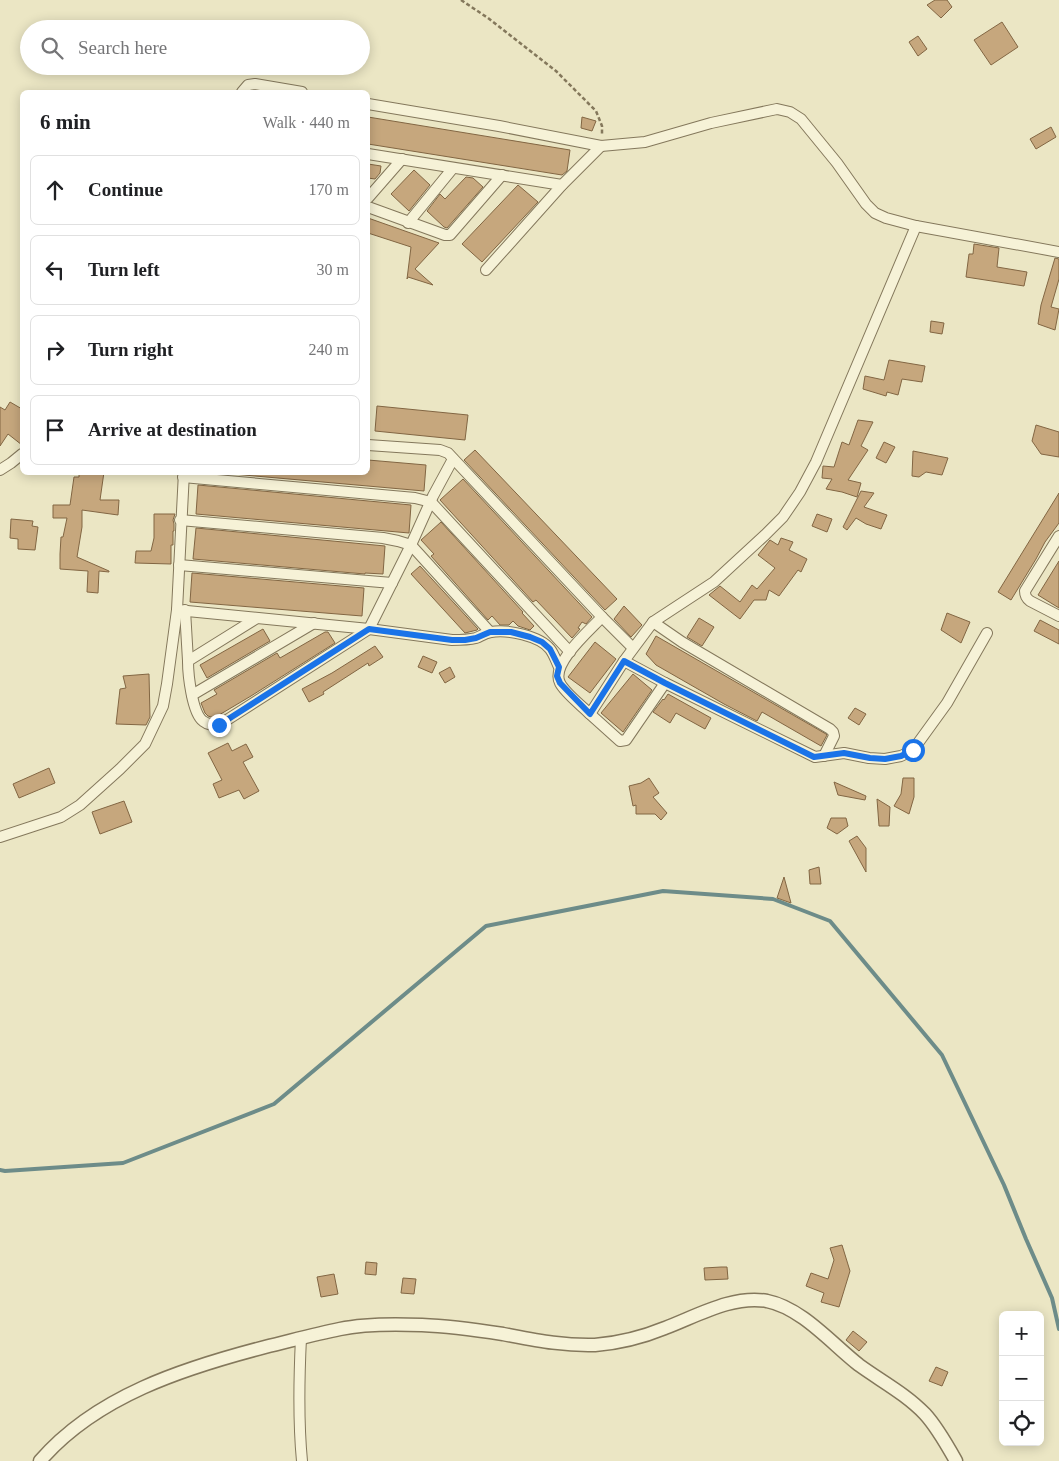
<!DOCTYPE html>
<html lang="en">
<head>
<meta charset="utf-8">
<style>
  :root { --surface:#fff; --page:#f2f2f2; --text:#202124; --muted:#757577; --line:#e0e0e0 }
  body { margin:0; font-family:Georgia,serif; background:var(--page); color:var(--text) }
  .controls { position:absolute; right:15px; bottom:15px; display:grid; overflow:hidden; border-radius:8px; box-shadow:0 2px 12px #0003 }
  .controls button { width:45px; height:45px; display:grid; place-items:center; padding:0; border:0; border-bottom:1px solid var(--line); background:var(--surface); color:var(--text); font:25px sans-serif }
  .stop { position:absolute; width:15px; height:15px; margin:-11px; border:4px solid #1a73e8; border-radius:50%; background:#fff }
  .stop.end { background:#1a73e8; border-color:#fff; box-shadow:0 1px 5px #0008 }
  .list { margin:0; padding:0; list-style:none }
  h2 { display:flex; justify-content:space-between; align-items:center; height:65px; margin:0; padding:0 20px; font-size:21px }
  h2 small { font-size:16px; font-weight:400; color:var(--muted) }
  .list li { display:grid; grid-template-columns:32px 1fr auto; gap:15px; align-items:center; box-sizing:border-box; height:70px; margin:0 10px 10px; padding:0 10px; border:1px solid var(--line); border-radius:8px }
  .list b { display:block; font-size:19px; white-space:nowrap }
  .list em { font-size:16px; font-style:normal; color:var(--muted) }
  .icon { flex:none; width:28px; height:28px; fill:none; stroke:currentColor; stroke-width:2; stroke-linecap:round; stroke-linejoin:round }
  .map { position:relative; flex:none; width:1059px; height:1461px; overflow:hidden }
  .search { position:absolute; background:var(--surface); box-shadow:0 2px 12px #0003; left:20px; top:20px; width:350px; height:55px; display:flex; align-items:center; gap:12px; box-sizing:border-box; padding:0 18px; border-radius:28px; color:var(--muted); font-size:19px }
  .panel { position:absolute; background:var(--surface); box-shadow:0 2px 12px #0003; left:20px; top:90px; width:350px; height:385px; border-radius:8px }
  .map>svg:first-child { display:block }
  .lines { fill:none; stroke-linecap:round; stroke-linejoin:round }
  .stream { stroke:#6d8c89; stroke-width:4 }
  .building { fill:#c6a77d; stroke:#826643 }
  .minor-casing { stroke:#84785c; stroke-width:12 }
  .tertiary-casing { stroke:#84785c; stroke-width:15 }
  .path { stroke:#84785c; stroke-width:2.5; stroke-dasharray:4 2.5; stroke-linecap:butt }
  .minor { stroke:#f6f2d7; stroke-width:10 }
  .tertiary { stroke:#f6f2d7; stroke-width:12 }
  .route { stroke:#1a73e8; stroke-width:6 }
</style>
</head>
<body>
<div class="map">
<svg width="1059" height="1461" viewBox="0 0 1059 1461">
  <rect width="100%" height="100%" fill="#ebe6c4"/>
  <g class="lines">
    <polyline class="stream" points="0,1170 5,1171 123,1163 274,1104 486,926 663,891 773,899 830,921 942,1055 1004,1185 1026,1239 1052,1298 1059,1329"/>
  </g>
  <g class="building">
    <polygon points="935,0 947,0 952,7 941,18 927,5"/>
    <polygon points="1002,22 1018,47 991,65 974,40"/>
    <polygon points="918,36 927,49 918,56 909,42"/>
    <polygon points="368,117 570,150 567,171 562,175 368,144"/>
    <polygon points="582,117 596,121 592,131 581,128"/>
    <polygon points="1051,127 1056,137 1036,149 1030,139"/>
    <polygon points="368,164 381,166 380,173 375,179 368,178"/>
    <polygon points="414,170 430,185 409,211 391,194"/>
    <polygon points="466,177 473,178 483,187 447,228 444,227 427,211 440,194 445,199"/>
    <polygon points="518,185 538,202 482,262 462,244"/>
    <polygon points="368,218 439,243 415,269 433,285 408,277 407,279 411,247 368,233"/>
    <polygon points="974,244 999,248 997,267 1027,272 1024,286 966,277 969,254 973,254"/>
    <polygon points="1055,258 1059,259 1059,279 1051,307 1059,309 1055,330 1038,324 1041,305"/>
    <polygon points="931,321 944,323 942,334 930,332"/>
    <polygon points="889,360 925,366 922,382 902,379 898,395 887,392 886,396 863,389 865,376 884,380"/>
    <polygon points="10,402 22,409 22,445 8,434 0,446 0,407 5,410"/>
    <polygon points="377,406 468,415 465,440 375,431"/>
    <polygon points="858,420 873,422 861,446 868,450 848,480 861,483 857,497 842,492 826,489 832,479 822,478 823,466 834,467 842,442 849,445"/>
    <polygon points="1036,425 1059,432 1059,457 1041,454 1032,441"/>
    <polygon points="884,442 895,447 886,463 876,458"/>
    <polygon points="475,450 617,599 605,610 464,460"/>
    <polygon points="913,451 948,458 942,475 926,472 919,477 912,476"/>
    <polygon points="368,460 426,465 424,491 210,472 368,472"/>
    <polygon points="79,472 104,472 100,500 119,500 118,515 82,510 82,527 77,557 109,571 109,572 99,571 98,593 87,592 88,571 60,569 60,554 61,537 63,537 67,518 53,518 53,505 70,505 74,477 79,477"/>
    <polygon points="463,479 592,617 586,624 582,622 578,628 580,629 572,638 536,600 533,602 440,500"/>
    <polygon points="198,485 411,505 409,533 196,514"/>
    <polygon points="861,491 874,493 864,507 887,515 881,529 866,524 856,518 847,530 843,527"/>
    <polygon points="1059,493 1059,523 1045,542 1036,559 1011,600 998,592"/>
    <polygon points="154,514 175,514 173,520 174,524 174,531 173,531 173,545 171,545 171,564 135,563 136,551 151,551 154,538"/>
    <polygon points="817,514 832,519 827,532 812,526"/>
    <polygon points="11,519 33,521 32,526 38,527 35,550 18,549 18,539 10,538"/>
    <polygon points="441,522 523,612 522,613 534,626 530,630 518,626 513,621 509,625 500,625 492,616 488,620 431,556 434,554 421,540"/>
    <polygon points="196,528 385,546 383,574 365,573 365,574 193,559"/>
    <polygon points="781,538 793,542 789,550 807,559 801,572 798,570 779,596 769,590 766,600 754,600 740,619 709,595 720,586 740,602 752,585 757,589 775,568 758,555 770,540 778,545"/>
    <polygon points="1059,561 1059,608 1038,595"/>
    <polygon points="420,566 478,629 477,630 465,633 411,574"/>
    <polygon points="192,573 364,588 362,616 190,602"/>
    <polygon points="624,606 642,625 631,637 614,619"/>
    <polygon points="947,613 970,622 961,643 941,630"/>
    <polygon points="699,618 714,627 702,646 687,637"/>
    <polygon points="1040,620 1059,630 1059,644 1034,631"/>
    <polygon points="263,629 270,641 207,678 200,665"/>
    <polygon points="325,632 328,632 335,643 251,696 214,718 208,716 205,713 201,703 217,694 214,690 277,653 280,658"/>
    <polygon points="656,636 826,734 827,735 821,746 762,712 757,721 724,704 656,665 646,654"/>
    <polygon points="595,642 616,659 590,693 568,677"/>
    <polygon points="375,646 383,657 369,666 368,663 323,692 324,694 309,702 302,689 332,673"/>
    <polygon points="423,656 437,662 432,673 418,667"/>
    <polygon points="450,667 455,677 445,683 439,673"/>
    <polygon points="149,674 150,717 146,725 116,724 120,689 126,688 123,676"/>
    <polygon points="633,674 652,690 623,732 601,713"/>
    <polygon points="668,694 711,718 705,729 676,713 670,723 653,712 663,699 664,700"/>
    <polygon points="855,708 866,714 859,725 848,718"/>
    <polygon points="228,743 232,751 246,744 253,757 243,762 259,791 244,799 239,790 219,798 213,784 222,780 208,753"/>
    <polygon points="49,768 55,783 19,798 13,784"/>
    <polygon points="649,778 659,793 653,797 667,813 661,820 655,814 636,814 636,805 633,806 629,786 641,783"/>
    <polygon points="903,778 914,778 914,797 909,814 894,806 901,794"/>
    <polygon points="834,782 866,796 865,800 838,795"/>
    <polygon points="877,799 890,807 889,826 879,826"/>
    <polygon points="124,801 132,822 100,834 92,812"/>
    <polygon points="831,818 846,818 848,826 837,834 827,828"/>
    <polygon points="857,836 866,848 866,872 849,841"/>
    <polygon points="819,867 821,884 810,884 809,870"/>
    <polygon points="784,877 791,903 777,898"/>
    <polygon points="842,1245 850,1271 839,1307 821,1302 824,1293 806,1286 811,1273 828,1279 834,1260 830,1248"/>
    <polygon points="366,1262 377,1263 376,1275 365,1274"/>
    <polygon points="721,1267 727,1267 728,1279 705,1280 704,1268"/>
    <polygon points="334,1274 338,1294 321,1297 317,1277"/>
    <polygon points="403,1278 416,1279 414,1294 401,1293"/>
    <polygon points="853,1331 867,1342 859,1351 846,1340"/>
    <polygon points="936,1367 948,1372 942,1386 929,1381"/>
  </g>
  <g class="lines">
    <defs>
      <g id="minor">
        <polyline points="242,92 248,85 255,84 302,92"/>
        <polyline points="368,104 499,126 601,146 645,142 711,123 777,109 790,112 801,119 837,163 866,204 875,213 886,218 916,226 1059,252"/>
        <polyline points="368,154 562,185"/>
        <polyline points="368,198 402,159"/>
        <polyline points="368,207 445,235 450,235 502,175"/>
        <polyline points="408,223 453,168"/>
        <polyline points="486,270 562,185 601,146"/>
        <polyline points="368,445 440,450 448,453 602,617 633,648"/>
        <polyline points="0,470 11,463 22,454"/>
        <polyline points="183,477 415,498 431,502 570,652"/>
        <polyline points="180,520 383,538 398,541 411,545 490,632"/>
        <path d="M 1059,536 L 1025,591 C 1025,596 1026,598 1030,601 L 1059,616"/>
        <polyline points="179,565 392,583"/>
        <path d="M 177,610 L 369,629 L 452,640 C 460,640 468,640 476,638 C 481,636 485,633 491,632 C 507,629 540,636 550,649 C 554,654 556,661 559,667"/>
        <polyline points="185,610 188,661"/>
        <path d="M 602,617 C 590,630 550,664 560,683 C 565,693 581,705 590,714 L 624,661 L 653,622 L 714,582 L 765,535 L 783,517 L 800,492 L 816,462 L 916,226"/>
        <path d="M 257,618 L 188,661 C 188,674 192,713 203,721 C 208,725 213,725 219,725 L 369,629 L 411,545 L 433,496 L 453,459"/>
        <polyline points="653,622 682,642 830,729 833,732 834,736 824,756"/>
        <polyline points="624,661 665,683 815,757 844,753 869,758 885,759 901,756 913,750 947,703 987,633"/>
        <polyline points="192,695 314,623"/>
        <polyline points="590,714 620,741 626,740 665,683"/>
        <polyline points="0,837 61,817 80,805 120,769 145,744 163,706 167,684 177,610 184,472"/>
        <path d="M 301,1338 C 299,1379 298,1420 302,1461"/>
      </g>
      <path id="tertiary" d="M 40,1461 C 96,1396 184,1368 265,1347 C 290,1341 315,1334 340,1329 C 363,1324 398,1324 422,1325 C 449,1326 477,1330 503,1334 C 535,1340 563,1346 595,1345 C 619,1343 643,1337 665,1328 C 697,1316 732,1295 767,1301 C 802,1308 832,1344 859,1365 C 881,1381 906,1394 925,1414 C 937,1427 947,1445 956,1461"/>
    </defs>
    <use href="#minor" class="minor-casing"/>
    <use href="#tertiary" class="tertiary-casing"/>
    <polyline class="path" points="461,0 488,18 556,71 596,111 602,126 602,135"/>
    <use href="#minor" class="minor"/>
    <use href="#tertiary" class="tertiary"/>
  </g>
  <g class="lines">
    <polyline class="route" points="219,725 369,629 452,640 465,640 476,638 490,632 511,632 530,637 542,642 550,649 559,667 557,676 560,683 590,714 624,661 665,683 814,757 844,753 870,758 885,759 901,756 913,750"/>
  </g>
</svg>
<div class="controls">
<button>+</button>
<button>−</button>
<button><svg class="icon" aria-label="locate" viewBox="0 0 24 24"><circle cx="12" cy="12" r="6"/><path d="M12 2v4M12 18v4M2 12h4M18 12h4"/></svg></button>
</div>
<div class="stop" style="left:913px;top:750px"></div>
<div class="stop end" style="left:219px;top:725px"></div>
<div class="search"><svg class="icon" aria-label="search" viewBox="0 0 24 24"><circle cx="10" cy="10" r="6"/><path d="M15 15l6 6"/></svg>Search here</div>
<section class="panel">
<h2>6 min<small>Walk · 440 m</small></h2>
<ul class="list">
<li><svg class="icon" aria-label="ahead" viewBox="0 0 24 24"><path d="M12 20V5M6 11l6-6 6 6"/></svg><div><b>Continue</b></div><em>170 m</em></li>
<li><svg class="icon" aria-label="left" viewBox="0 0 24 24"><path d="M17 20v-9H6M10 6l-5 5 5 5"/></svg><div><b>Turn left</b></div><em>30 m</em></li>
<li><svg class="icon" aria-label="right" viewBox="0 0 24 24"><path d="M7 20v-9h11M14 6l5 5-5 5"/></svg><div><b>Turn right</b></div><em>240 m</em></li>
<li><svg class="icon" aria-label="arrive" viewBox="0 0 24 24"><path d="M6 21V4h12l-3 4 3 4H6"/></svg><div><b>Arrive at destination</b></div></li>
</ul>
</section>
</div>
</body>
</html>
